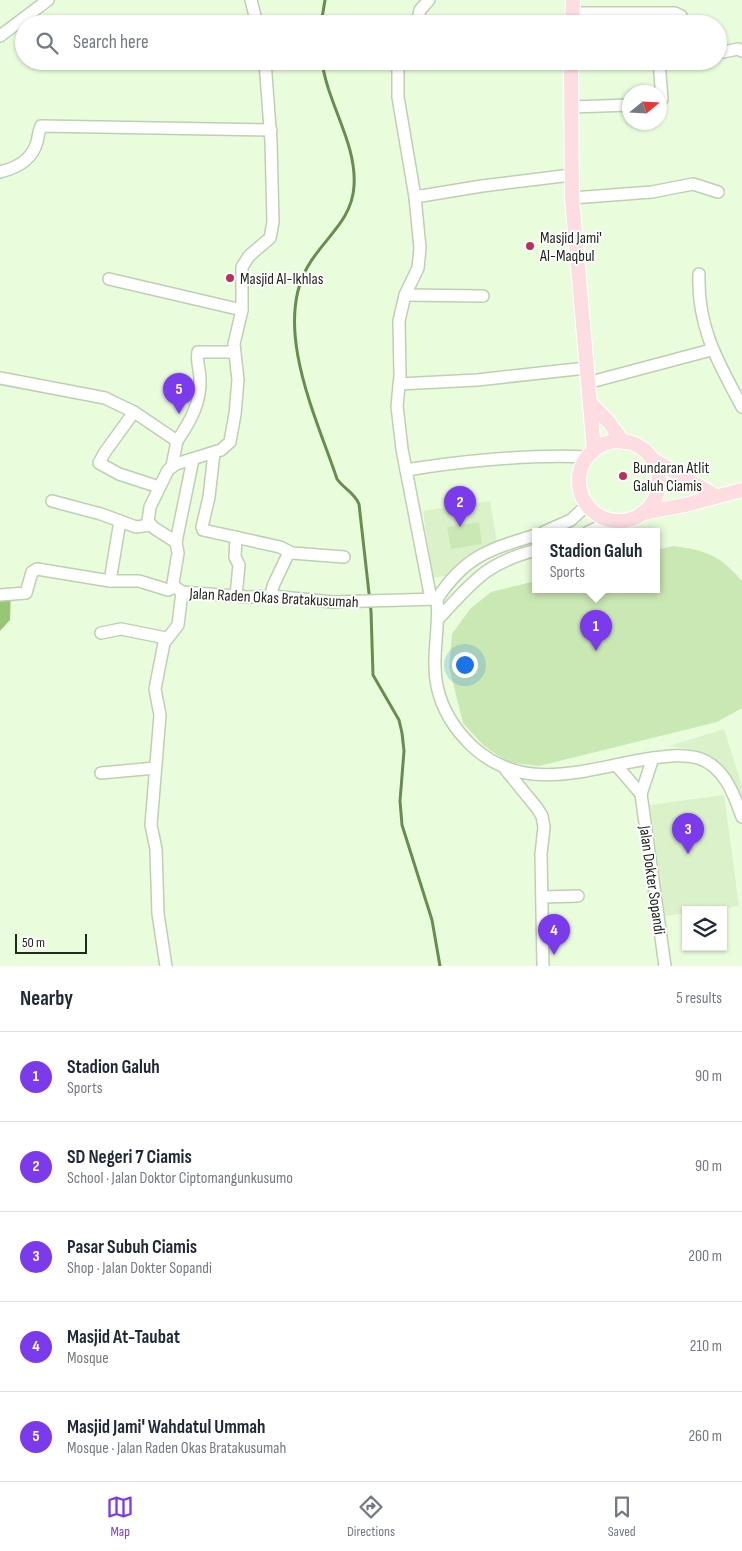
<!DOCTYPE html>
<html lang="en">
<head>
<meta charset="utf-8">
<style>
  :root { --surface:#fff; --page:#f2f2f3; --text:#1f2937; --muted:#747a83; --line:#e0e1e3; --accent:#7c3aed }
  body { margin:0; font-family:"Sofia Sans Condensed",sans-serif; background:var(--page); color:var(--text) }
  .controls { position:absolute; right:15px; bottom:15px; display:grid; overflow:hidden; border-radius:0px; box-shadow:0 1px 4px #0004 }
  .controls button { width:45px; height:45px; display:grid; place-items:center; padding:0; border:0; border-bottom:1px solid var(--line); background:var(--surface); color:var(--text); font:25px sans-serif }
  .compass { position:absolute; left:622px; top:85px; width:45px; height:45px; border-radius:50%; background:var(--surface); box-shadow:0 1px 4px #0004; rotate:72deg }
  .scale { position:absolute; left:15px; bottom:12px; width:72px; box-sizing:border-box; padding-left:5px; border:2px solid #21281d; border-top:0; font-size:14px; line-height:18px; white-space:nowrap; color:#21281d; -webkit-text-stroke:4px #fff; paint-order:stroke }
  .you { position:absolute; left:464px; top:664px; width:18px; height:18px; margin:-12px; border:4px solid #fff; border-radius:50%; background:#1a73e8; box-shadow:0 0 0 8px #1a73e833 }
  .badge { display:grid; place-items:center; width:32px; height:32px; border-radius:50%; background:var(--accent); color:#fff; font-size:16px; font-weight:700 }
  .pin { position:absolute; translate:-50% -41px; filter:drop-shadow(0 1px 2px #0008) }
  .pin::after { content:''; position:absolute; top:26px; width:18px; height:15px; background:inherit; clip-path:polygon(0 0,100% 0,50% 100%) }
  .popup { position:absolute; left:532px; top:528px; width:128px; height:65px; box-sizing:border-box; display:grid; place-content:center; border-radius:0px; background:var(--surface); filter:drop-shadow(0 1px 4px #0005); font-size:16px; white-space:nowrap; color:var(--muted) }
  .popup b { font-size:19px; color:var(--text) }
  .popup::after { content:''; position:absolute; left:50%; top:100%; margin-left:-10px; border:10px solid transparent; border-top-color:var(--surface) }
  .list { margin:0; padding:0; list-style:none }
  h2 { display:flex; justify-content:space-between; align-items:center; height:65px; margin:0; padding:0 20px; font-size:21px }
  h2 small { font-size:16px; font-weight:400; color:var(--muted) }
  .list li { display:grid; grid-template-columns:32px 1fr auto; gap:15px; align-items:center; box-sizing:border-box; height:90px; padding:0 20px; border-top:1px solid var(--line) }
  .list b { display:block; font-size:19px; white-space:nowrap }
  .list p { margin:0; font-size:16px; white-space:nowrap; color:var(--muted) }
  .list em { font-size:16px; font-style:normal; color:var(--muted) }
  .icon { flex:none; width:28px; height:28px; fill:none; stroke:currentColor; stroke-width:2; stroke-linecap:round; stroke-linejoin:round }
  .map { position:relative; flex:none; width:742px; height:966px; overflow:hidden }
  .search { position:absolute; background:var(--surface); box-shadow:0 1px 4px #0004; left:15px; right:15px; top:15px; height:55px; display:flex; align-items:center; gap:12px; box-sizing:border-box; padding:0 18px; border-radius:28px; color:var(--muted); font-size:19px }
  .sheet { height:515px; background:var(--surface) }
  nav { display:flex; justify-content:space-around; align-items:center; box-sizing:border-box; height:70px; border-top:1px solid var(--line); background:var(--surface); font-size:14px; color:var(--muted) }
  nav a { display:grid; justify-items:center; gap:2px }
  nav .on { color:var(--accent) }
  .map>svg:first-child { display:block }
  .built { fill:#daf1ca }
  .green { fill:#cae8b4 }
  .forest { fill:#98c773 }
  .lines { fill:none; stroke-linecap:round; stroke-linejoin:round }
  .stream { stroke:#6a8c4f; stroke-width:3 }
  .minor-casing { stroke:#bdd0b1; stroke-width:14 }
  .major-casing { stroke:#fff; stroke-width:16 }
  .minor { stroke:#fff; stroke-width:11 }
  .major { stroke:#fddde2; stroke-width:14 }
  .poi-dot { fill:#be2f5b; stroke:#fff; stroke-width:2 }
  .labels { text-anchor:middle; stroke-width:4; stroke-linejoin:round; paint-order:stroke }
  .poi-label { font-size:16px; fill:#21281d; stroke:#fff; text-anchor:start }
  .street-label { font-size:16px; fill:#21281d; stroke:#fff }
</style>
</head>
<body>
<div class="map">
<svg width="742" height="966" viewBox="0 0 742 966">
  <rect width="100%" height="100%" fill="#e9fddd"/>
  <g class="built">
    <polygon points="490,501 497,542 488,544 468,556 450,575 433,578 423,511"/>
    <polygon points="724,729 742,786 742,803 738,790 728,771 713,758 696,750 669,746"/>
    <polygon points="724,795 739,906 710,910 686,910 686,913 665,916 650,805"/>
  </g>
  <g class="green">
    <polygon points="479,522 482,544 451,549 447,527"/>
    <path d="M 674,546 C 708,551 719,555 742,581 L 742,708 L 717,722 L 539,766 L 507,762 L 483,745 L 463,723 L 449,667 L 452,634 L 470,609 L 491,592 L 536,581 L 536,590 L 656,590 L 656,550 Z"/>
  </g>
  <polygon class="forest" points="0,588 11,590 10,620 0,631"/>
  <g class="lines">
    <g class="stream">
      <polyline points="321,24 325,0"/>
      <path d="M 322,61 C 327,103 357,143 354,186 C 352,221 324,238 308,266 C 272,327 317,419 337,479 C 344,489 354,492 359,504 L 371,611 L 373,675 L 399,720 L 402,733 L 404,751 L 400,801 L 402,825 L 432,920 L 440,966"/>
    </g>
    <defs>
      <g id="minor">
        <polyline points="251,0 257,24"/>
        <polyline points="572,13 675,13 681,16 681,24"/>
        <polyline points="417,24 420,10 429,0"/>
        <polyline points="0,36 48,0"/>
        <polyline points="718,53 738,49 742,51"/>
        <polyline points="265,61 271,142 273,222 270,238 249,256 242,267 242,310 234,344 238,380 235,414 230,442 221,450 176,464 168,470 150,507 148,521 154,528 176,542 178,553 173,583 175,587 182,592 248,597 271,596 333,602 437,599"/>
        <polyline points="402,61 398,69 398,97 415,197 420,248 418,268 405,295 399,321 400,376 397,406 402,449 431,599"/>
        <polyline points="659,61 662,99 660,103"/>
        <polyline points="571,107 630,105"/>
        <path d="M 0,172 C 17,168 32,160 37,142 C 38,137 39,131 41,126 L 271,130"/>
        <polyline points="415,197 482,186 571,175"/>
        <polyline points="572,198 652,192 693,184 718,192"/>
        <path d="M 699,274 C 697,327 718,362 742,407"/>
        <polyline points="109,279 242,310"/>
        <polyline points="405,295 483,296"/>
        <polyline points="0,378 105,398 134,412 177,441 172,466"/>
        <polyline points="587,383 711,350"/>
        <polyline points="399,384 477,380 586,368"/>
        <polyline points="134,412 105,452 99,463 119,474 159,487"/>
        <path d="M 177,441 C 190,422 201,403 200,379 C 200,370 196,361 198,352 L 234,352"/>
        <polyline points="214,453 209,497 202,527 203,530 280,547 292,553 344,557"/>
        <path d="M 406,470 C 461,461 532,454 587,457"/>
        <polyline points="52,501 101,514 136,527 151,525"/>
        <polyline points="544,532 571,520 587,505"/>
        <polyline points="588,532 612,521"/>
        <path d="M 536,535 C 490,549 465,556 437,599 C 440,628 431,657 437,686 C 442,710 455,730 473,747 C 527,796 590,767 653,758 C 668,756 684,754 698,758 C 724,766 734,794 742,817"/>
        <polyline points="176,542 193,459"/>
        <polyline points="110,581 120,521"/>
        <polyline points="0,595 26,593 32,572 37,569 110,581 139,581 168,590 175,587"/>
        <polyline points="236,596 239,565 235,557 236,537"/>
        <polyline points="271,596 273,586 289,552"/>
        <path d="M 439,618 C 474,581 484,564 536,550"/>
        <polyline points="101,633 121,629 166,638"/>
        <polyline points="616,765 641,794 665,966"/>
        <polyline points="506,770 537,808 542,816 544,827 541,854 543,966"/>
        <polyline points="101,773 155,768"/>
        <polyline points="641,794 653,758"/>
        <polyline points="543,897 578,896"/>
        <polyline points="166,966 158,914 156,849 151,825 160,715 155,689 164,643 178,625 182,592"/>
      </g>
      <g id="major">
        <polyline points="572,24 573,0"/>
        <polyline points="571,61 572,198 594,450"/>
        <polyline points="591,404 608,421 623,442"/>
        <circle cx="619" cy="481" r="40"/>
        <polyline points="652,459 716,496"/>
        <polyline points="643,513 685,505 742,490"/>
      </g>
    </defs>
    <use href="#minor" class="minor-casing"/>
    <use href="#major" class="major-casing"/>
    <use href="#minor" class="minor"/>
    <use href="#major" class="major"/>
  </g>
  <g class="poi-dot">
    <circle cx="530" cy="246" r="5"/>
    <circle cx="230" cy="278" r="5"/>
    <circle cx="623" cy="476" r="5"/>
  </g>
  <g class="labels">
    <g class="poi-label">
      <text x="540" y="243">Masjid Jami'<tspan x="540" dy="18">Al-Maqbul</tspan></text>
      <text x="240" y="284">Masjid Al-Ikhlas</text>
      <text x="633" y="473">Bundaran Atlit<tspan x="633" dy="18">Galuh Ciamis</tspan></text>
    </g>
    <g class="street-label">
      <text transform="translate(274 597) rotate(3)" y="6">Jalan Raden Okas Bratakusumah</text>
      <text transform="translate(653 880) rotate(82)" y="6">Jalan Dokter Sopandi</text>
    </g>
  </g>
</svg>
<div class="controls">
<button><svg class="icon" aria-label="layers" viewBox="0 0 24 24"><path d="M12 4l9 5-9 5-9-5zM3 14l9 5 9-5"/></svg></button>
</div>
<svg class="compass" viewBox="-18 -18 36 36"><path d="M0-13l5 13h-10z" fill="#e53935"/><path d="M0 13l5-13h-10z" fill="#747a83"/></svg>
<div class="scale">50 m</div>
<div class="you"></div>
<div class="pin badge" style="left:596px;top:651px">1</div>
<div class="popup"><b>Stadion Galuh</b>Sports</div>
<div class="pin badge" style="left:460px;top:527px">2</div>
<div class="pin badge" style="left:688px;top:854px">3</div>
<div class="pin badge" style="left:554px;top:955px">4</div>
<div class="pin badge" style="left:179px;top:414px">5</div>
<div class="search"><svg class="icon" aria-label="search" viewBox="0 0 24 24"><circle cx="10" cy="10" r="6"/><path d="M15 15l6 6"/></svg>Search here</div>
</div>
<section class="sheet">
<h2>Nearby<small>5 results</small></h2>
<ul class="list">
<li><span class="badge">1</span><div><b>Stadion Galuh</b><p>Sports</p></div><em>90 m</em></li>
<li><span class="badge">2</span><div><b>SD Negeri 7 Ciamis</b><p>School · Jalan Doktor Ciptomangunkusumo</p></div><em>90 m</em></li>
<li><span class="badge">3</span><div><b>Pasar Subuh Ciamis</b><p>Shop · Jalan Dokter Sopandi</p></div><em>200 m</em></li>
<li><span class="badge">4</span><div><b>Masjid At-Taubat</b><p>Mosque</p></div><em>210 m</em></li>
<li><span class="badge">5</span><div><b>Masjid Jami' Wahdatul Ummah</b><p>Mosque · Jalan Raden Okas Bratakusumah</p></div><em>260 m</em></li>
</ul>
</section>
<nav>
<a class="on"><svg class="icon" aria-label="map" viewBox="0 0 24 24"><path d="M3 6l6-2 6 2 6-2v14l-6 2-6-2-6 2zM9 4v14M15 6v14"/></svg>Map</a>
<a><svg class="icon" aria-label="directions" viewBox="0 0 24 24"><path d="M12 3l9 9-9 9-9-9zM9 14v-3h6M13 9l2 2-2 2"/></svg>Directions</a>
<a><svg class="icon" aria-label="saved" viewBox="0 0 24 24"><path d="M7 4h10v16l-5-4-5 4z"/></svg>Saved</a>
</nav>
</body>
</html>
